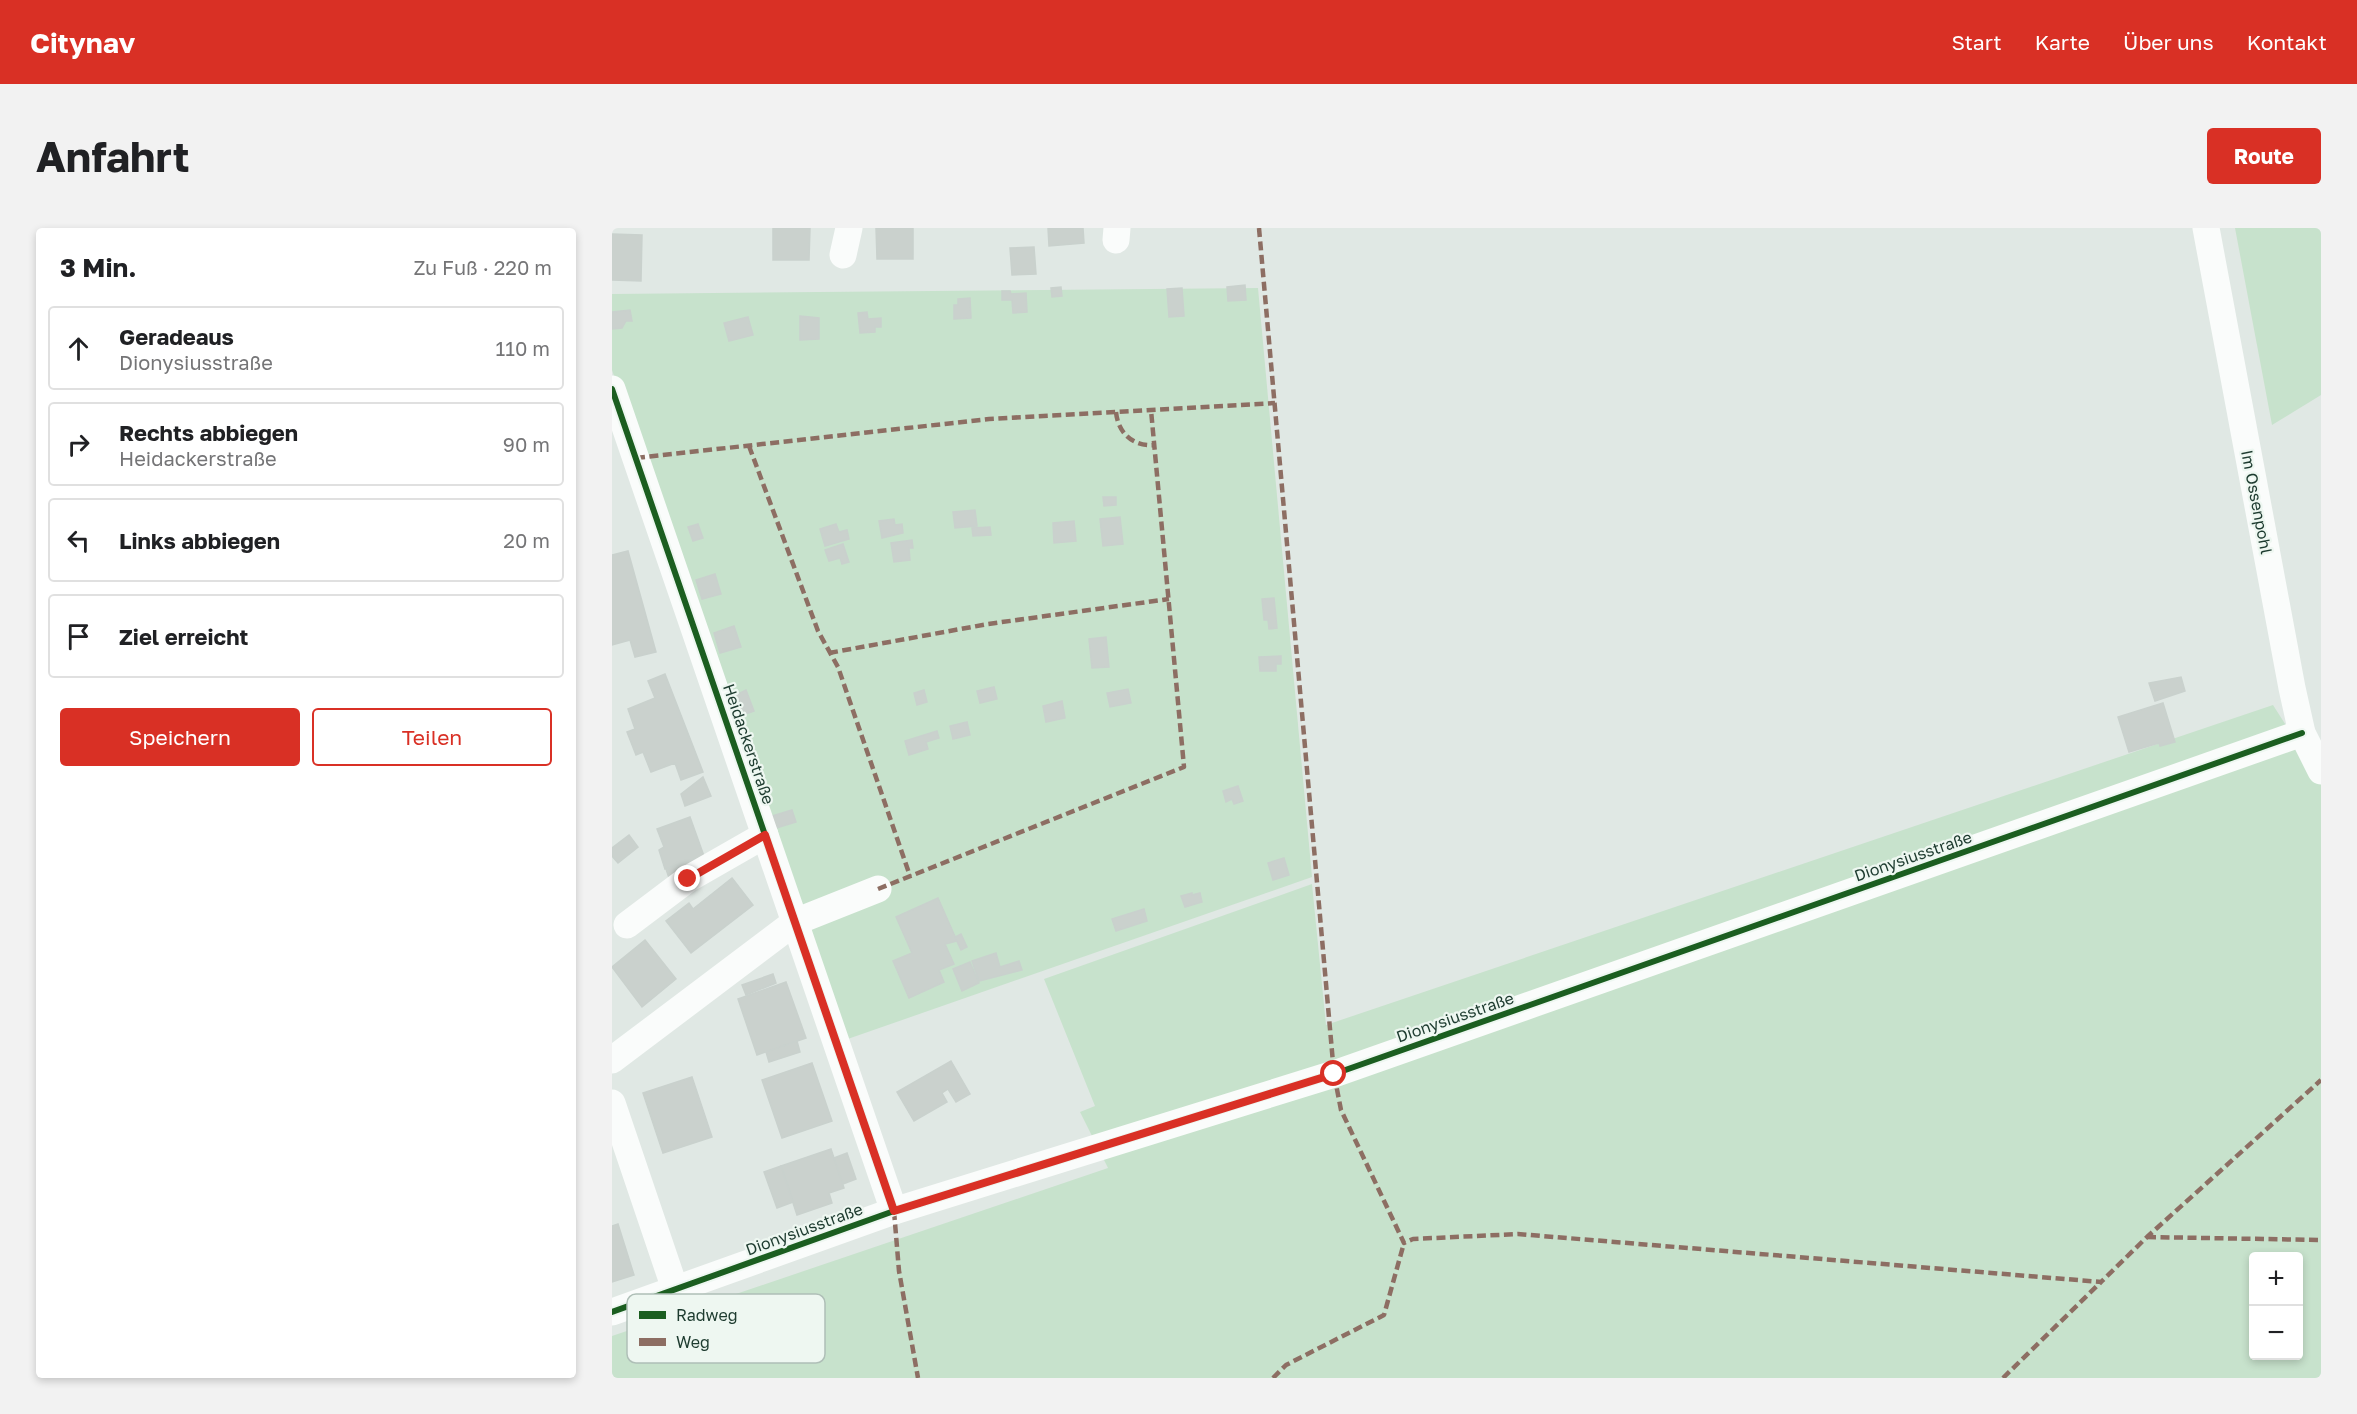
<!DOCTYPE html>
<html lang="de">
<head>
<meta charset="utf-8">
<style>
  :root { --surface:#fff; --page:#f2f2f2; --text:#202124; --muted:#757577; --line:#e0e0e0; --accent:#d93025 }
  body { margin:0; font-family:"Golos Text",sans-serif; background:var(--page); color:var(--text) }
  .controls { position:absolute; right:18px; bottom:18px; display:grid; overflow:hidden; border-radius:6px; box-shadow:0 3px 9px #0003 }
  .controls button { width:54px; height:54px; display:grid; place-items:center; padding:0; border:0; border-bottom:2px solid var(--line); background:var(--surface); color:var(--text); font:30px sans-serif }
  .stop { position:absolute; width:18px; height:18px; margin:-14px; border:4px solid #d93025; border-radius:50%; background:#fff }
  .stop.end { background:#d93025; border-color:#fff; box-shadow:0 2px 6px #0008 }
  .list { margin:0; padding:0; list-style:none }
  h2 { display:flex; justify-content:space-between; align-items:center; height:78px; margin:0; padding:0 24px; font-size:26px }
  h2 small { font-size:20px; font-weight:400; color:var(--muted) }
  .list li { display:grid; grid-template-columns:39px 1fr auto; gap:18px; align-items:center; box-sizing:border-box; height:84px; margin:0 12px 12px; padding:0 12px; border:2px solid var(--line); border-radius:6px }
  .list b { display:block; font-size:22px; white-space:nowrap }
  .list p { margin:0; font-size:20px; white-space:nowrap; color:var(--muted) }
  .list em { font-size:20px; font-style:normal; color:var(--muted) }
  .actions { display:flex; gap:12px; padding:18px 24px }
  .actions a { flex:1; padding:14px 0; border:2px solid var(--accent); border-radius:6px; text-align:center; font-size:21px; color:var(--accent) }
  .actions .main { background:var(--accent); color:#fff }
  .icon { flex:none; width:33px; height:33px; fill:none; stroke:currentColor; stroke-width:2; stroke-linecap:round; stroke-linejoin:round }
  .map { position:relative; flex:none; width:1709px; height:1150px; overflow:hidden; border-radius:6px }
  header { display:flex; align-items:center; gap:36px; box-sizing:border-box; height:84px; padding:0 30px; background:var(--accent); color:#fff }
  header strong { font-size:28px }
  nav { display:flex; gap:33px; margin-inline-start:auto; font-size:21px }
  .intro { display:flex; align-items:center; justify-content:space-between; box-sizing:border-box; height:144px; padding:0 36px }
  h1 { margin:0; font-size:42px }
  .button { padding:15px 27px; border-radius:6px; background:var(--accent); color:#fff; font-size:21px; font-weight:700 }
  main { display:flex; gap:36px; padding:0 36px }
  aside { flex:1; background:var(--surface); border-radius:6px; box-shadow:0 3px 9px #0003 }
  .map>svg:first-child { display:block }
  .green { fill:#c7e2cc; fill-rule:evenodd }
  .building { fill:#cad1cd; stroke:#c9d1cd; stroke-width:1.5 }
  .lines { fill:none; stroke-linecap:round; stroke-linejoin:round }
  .minor { stroke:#fafcfb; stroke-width:27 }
  .quiet { stroke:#8d6e63; stroke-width:4.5; stroke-dasharray:9 4.5; stroke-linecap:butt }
  .cycleway-casing { stroke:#eef7f1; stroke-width:10 }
  .cycleway { stroke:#1b5e20; stroke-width:6 }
  .route { stroke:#d93025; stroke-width:8 }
  .labels { text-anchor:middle; stroke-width:4.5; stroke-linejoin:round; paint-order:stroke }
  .street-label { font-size:16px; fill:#1d3b2f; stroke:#eef7f1 }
  .key { fill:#eef7f1; stroke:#afbfb7; stroke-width:1.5 }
  .key-label { font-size:16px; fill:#1d3b2f }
</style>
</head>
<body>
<header>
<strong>Citynav</strong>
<nav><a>Start</a><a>Karte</a><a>Über uns</a><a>Kontakt</a></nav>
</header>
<div class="intro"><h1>Anfahrt</h1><a class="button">Route</a></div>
<main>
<aside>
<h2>3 Min.<small>Zu Fuß · 220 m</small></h2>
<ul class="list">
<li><svg class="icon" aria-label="ahead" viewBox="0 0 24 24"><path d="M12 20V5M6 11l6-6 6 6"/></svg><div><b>Geradeaus</b><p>Dionysiusstraße</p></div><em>110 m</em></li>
<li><svg class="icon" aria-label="right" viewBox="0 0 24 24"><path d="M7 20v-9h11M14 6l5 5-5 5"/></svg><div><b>Rechts abbiegen</b><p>Heidackerstraße</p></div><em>90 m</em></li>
<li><svg class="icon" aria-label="left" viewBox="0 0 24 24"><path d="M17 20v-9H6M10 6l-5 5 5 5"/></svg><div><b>Links abbiegen</b></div><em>20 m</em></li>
<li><svg class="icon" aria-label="arrive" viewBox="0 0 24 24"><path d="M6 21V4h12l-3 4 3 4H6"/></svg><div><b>Ziel erreicht</b></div></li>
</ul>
<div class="actions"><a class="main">Speichern</a><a>Teilen</a></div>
</aside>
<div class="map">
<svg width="1709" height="1150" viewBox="0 0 1709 1150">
  <rect width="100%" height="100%" fill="#e0e8e4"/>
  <g class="green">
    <polygon points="1623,0 1709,0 1709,167 1660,197"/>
    <polygon points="646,60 700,649 230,813 0,142 0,66"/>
    <path d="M 1661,477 L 1709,552 L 1709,1150 L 0,1150 L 0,1108 L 496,940 L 468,884 L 483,878 L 432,751 L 700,656 L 714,797 ZM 1642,1028 L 1686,1028 L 1686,1128 L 1642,1128 Z"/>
  </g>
  <g class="building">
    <polygon points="161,0 198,0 197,32 161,32"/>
    <polygon points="264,0 301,0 301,31 265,31"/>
    <polygon points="436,0 471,0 472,15 437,18"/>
    <polygon points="0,6 30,7 29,53 0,52"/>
    <polygon points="422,19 424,46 400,47 398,20"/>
    <polygon points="633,57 634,72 616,73 615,59"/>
    <polygon points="449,59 450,68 440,69 439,60"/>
    <polygon points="570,60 572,88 557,89 555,61"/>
    <polygon points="390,63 398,63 399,66 414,65 415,84 401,85 400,72 390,72"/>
    <polygon points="358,70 359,90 342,91 342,77 346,77 346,71"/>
    <polygon points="18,82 20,93 14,93 10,100 0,101 0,84"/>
    <polygon points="255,84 256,91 269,90 269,99 263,99 263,104 248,105 246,85"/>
    <polygon points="188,88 207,90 207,111 188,112"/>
    <polygon points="136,89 141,107 117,113 112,95"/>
    <polygon points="491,269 504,269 504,277 492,278"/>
    <polygon points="363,282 365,298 343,300 341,284"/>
    <polygon points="508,289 511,316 491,318 488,291"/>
    <polygon points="282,291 283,297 290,296 291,305 270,310 267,293"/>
    <polygon points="462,293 464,313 442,315 441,295"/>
    <polygon points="86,296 91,310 81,313 76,299"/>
    <polygon points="224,296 227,304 235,302 237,311 213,318 208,301"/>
    <polygon points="378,299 379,307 361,308 360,300"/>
    <polygon points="300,312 301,320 297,320 298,332 282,334 279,315"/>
    <polygon points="231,316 237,334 230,336 228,330 217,333 213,322"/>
    <polygon points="16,323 44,424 23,429 18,412 0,417 0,327"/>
    <polygon points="103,346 109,366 90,371 84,352"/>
    <polygon points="662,370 665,400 657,401 656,392 652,392 650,371"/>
    <polygon points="122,398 129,419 108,425 102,405"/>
    <polygon points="494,409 497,439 480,440 477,411"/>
    <polygon points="669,428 669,436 664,436 664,443 648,443 647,429"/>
    <polygon points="53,446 91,544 69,552 63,535 39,544 31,524 24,527 15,504 23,501 16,481 43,470 36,453"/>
    <polygon points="1569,449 1573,463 1543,473 1537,455"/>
    <polygon points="382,459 385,471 368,475 365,463"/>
    <polygon points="516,461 519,475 498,479 495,465"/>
    <polygon points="134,462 142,483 128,488 124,467"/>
    <polygon points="312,462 315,474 305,477 302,465"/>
    <polygon points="450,473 453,490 434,494 431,478"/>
    <polygon points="1551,475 1563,514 1548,518 1547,515 1517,524 1506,489"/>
    <polygon points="355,494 358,507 341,511 338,498"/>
    <polygon points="325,503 327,510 314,514 316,521 297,527 293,513"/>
    <polygon points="91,549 99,568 73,578 69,566"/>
    <polygon points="626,558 631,573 622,576 620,571 614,574 611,563"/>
    <polygon points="180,582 184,594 164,600 160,588"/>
    <polygon points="78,589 92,628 53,641 47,622 52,619 45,601"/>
    <polygon points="17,607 26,619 6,635 0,628 0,620"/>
    <polygon points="92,628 59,656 54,641"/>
    <polygon points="672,630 677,647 661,652 656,635"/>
    <polygon points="120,650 141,677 79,725 54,693 77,675 81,681"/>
    <polygon points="580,665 580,667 588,665 590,674 573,679 569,668"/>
    <polygon points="326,670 345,713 333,716 342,736 327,742 332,754 297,770 281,733 300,725 284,689"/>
    <polygon points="532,681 535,693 504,703 500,691"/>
    <polygon points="349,706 355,719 349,722 343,709"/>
    <polygon points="33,712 64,751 30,779 0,739"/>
    <polygon points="384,725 388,739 407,733 410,742 367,753 360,733"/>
    <polygon points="358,734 367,755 350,763 341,741"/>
    <polygon points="161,746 164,755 134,767 130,757"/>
    <polygon points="174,754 194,810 145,827 126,771"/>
    <polygon points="185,813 188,824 157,834 154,824"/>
    <polygon points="339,833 358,866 344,874 336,861 330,865 335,874 302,893 285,864"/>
    <polygon points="200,835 220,893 170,910 150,852"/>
    <polygon points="80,849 100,909 51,925 31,865"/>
    <polygon points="219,921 232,960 217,965 220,975 185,987 169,938"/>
    <polygon points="235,925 244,951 231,956 222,930"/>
    <polygon points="169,938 181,974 165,980 152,944"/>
    <polygon points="6,996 22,1047 0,1054 0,998"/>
  </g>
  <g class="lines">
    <g class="minor">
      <polyline points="1594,0 1680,460 1690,505 1709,543"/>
      <polyline points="504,12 505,0"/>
      <polyline points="231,27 237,0"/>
      <polyline points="0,161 282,983"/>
      <polyline points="15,697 76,651 153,607"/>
      <polyline points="0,832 183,694 266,661"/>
      <polyline points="0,875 63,1061"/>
      <polyline points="0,1084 282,983 722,846 1690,505"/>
    </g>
    <g class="quiet">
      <polyline points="647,0 722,846 729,882 792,1015 801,1011 906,1006 1489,1054 1535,1009 1709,852"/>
      <path d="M 504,184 C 506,205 521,219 543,217"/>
      <polyline points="137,218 206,403 226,439 298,648"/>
      <polyline points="24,230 377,191 663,175"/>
      <polyline points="217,425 376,396 557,371"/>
      <polyline points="266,661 572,539 539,182"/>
      <polyline points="282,983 287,1043 306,1150"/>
      <polyline points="1535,1009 1709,1012"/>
      <polyline points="661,1150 674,1137 772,1087 792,1015"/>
      <polyline points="1391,1150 1489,1054"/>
    </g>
    <defs>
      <g id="cycleway">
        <polyline points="0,161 282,983"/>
        <polyline points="0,1084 282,983 722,846 1690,505"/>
      </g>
    </defs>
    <use href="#cycleway" class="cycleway-casing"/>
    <use href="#cycleway" class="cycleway"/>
  </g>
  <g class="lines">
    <polyline class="route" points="76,651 153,607 282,983 722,846"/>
  </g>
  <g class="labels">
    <g class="street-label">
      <text transform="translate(1645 274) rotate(79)" y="6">Im Ossenpohl</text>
      <text transform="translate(137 516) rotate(71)" y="6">Heidackerstraße</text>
      <text transform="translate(1301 628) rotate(-19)" y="6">Dionysiusstraße</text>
      <text transform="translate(843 789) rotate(-19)" y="6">Dionysiusstraße</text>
      <text transform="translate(192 1001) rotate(-20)" y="6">Dionysiusstraße</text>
    </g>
  </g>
  <rect x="15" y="1066" width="198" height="69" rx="9" class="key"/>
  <rect x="27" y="1083" width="27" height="8" fill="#1b5e20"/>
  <rect x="27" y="1110" width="27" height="8" fill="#8d6e63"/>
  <g class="key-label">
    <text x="64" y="1093">Radweg</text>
    <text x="64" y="1120">Weg</text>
  </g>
</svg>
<div class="controls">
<button>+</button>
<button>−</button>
</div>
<div class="stop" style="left:722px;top:846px"></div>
<div class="stop end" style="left:76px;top:651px"></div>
</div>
</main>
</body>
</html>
